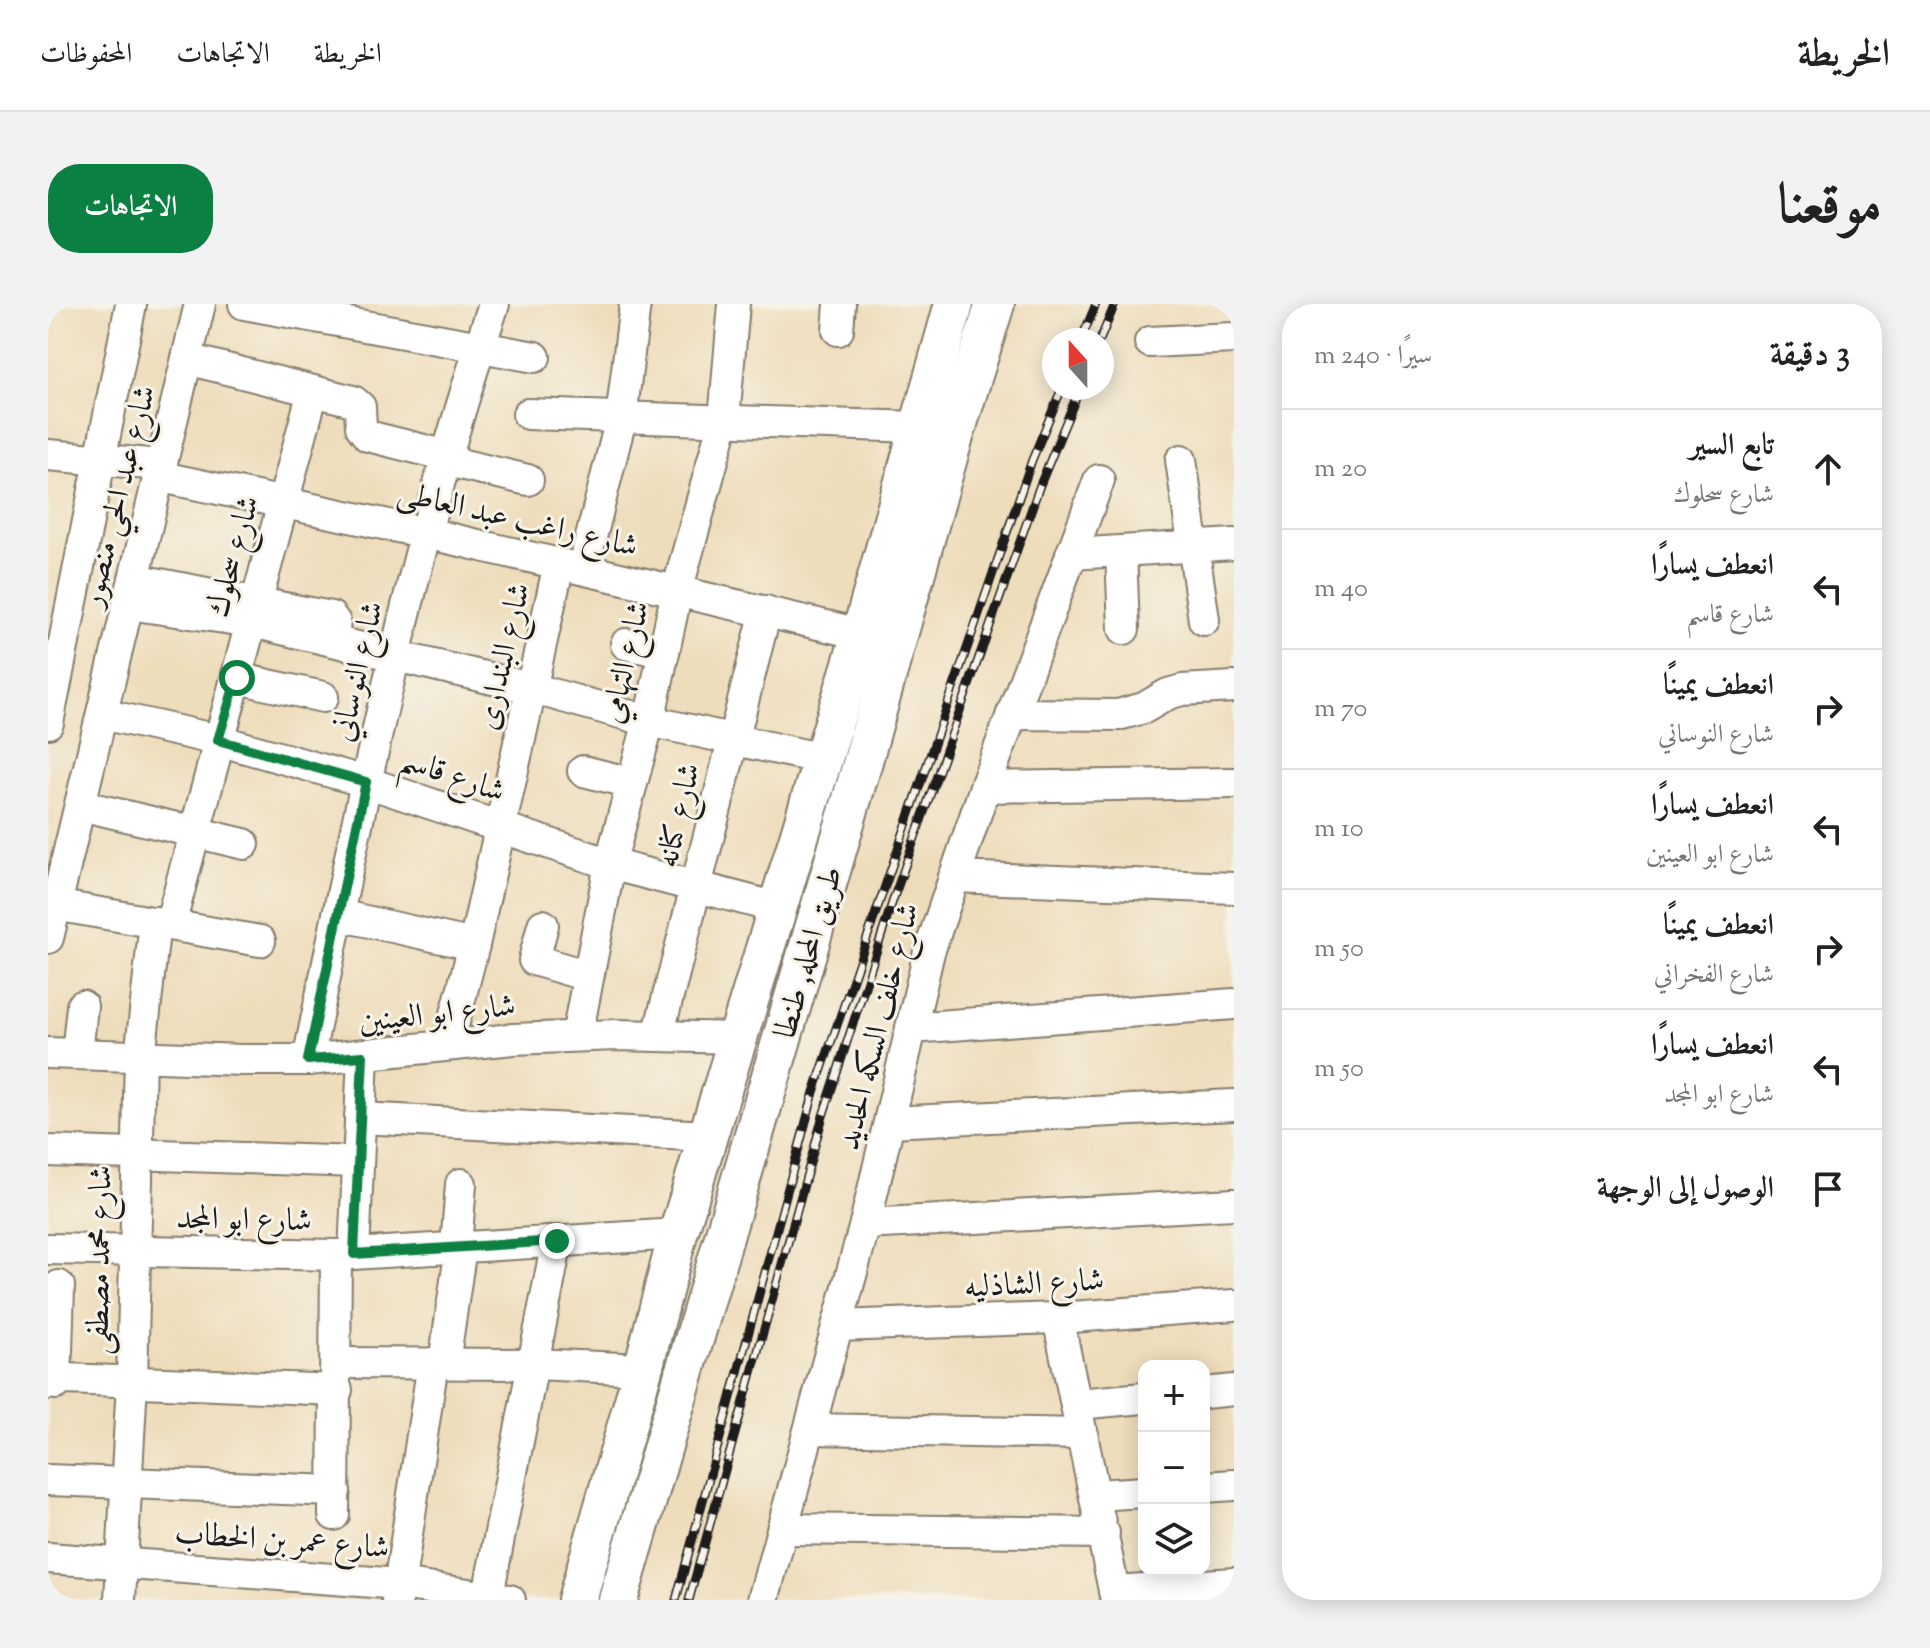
<!DOCTYPE html>
<html lang="ar">
<head>
<meta charset="utf-8">
<style>
  :root { --surface:#fff; --page:#f2f2f2; --text:#222; --muted:#767676; --line:#e0e0e0; --accent:#0b8043 }
  body { margin:0; font-family:"Sorts Mill Goudy",Amiri,serif; background:var(--page); color:var(--text); direction:rtl }
  .controls { position:absolute; right:24px; bottom:24px; display:grid; overflow:hidden; border-radius:16px; box-shadow:0 4px 20px #0003 }
  .controls button { width:72px; height:72px; display:grid; place-items:center; padding:0; border:0; border-bottom:2px solid var(--line); background:var(--surface); color:var(--text); font:40px sans-serif }
  .compass { position:absolute; left:994px; top:24px; width:72px; height:72px; border-radius:50%; background:var(--surface); box-shadow:0 4px 20px #0003; rotate:339deg }
  .stop { position:absolute; width:24px; height:24px; margin:-18px; border:6px solid #0b8043; border-radius:50%; background:#fff }
  .stop.end { background:#0b8043; border-color:#fff; box-shadow:0 2px 8px #0008 }
  .list { margin:0; padding:0; list-style:none }
  h2 { display:flex; justify-content:space-between; align-items:center; height:104px; margin:0; padding:0 32px; font-size:34px }
  h2 small { font-size:26px; font-weight:400; color:var(--muted) }
  .list li { display:grid; grid-template-columns:52px 1fr auto; gap:24px; align-items:center; box-sizing:border-box; height:120px; padding:0 32px; border-top:2px solid var(--line) }
  .list b { display:block; font-size:30px; white-space:nowrap }
  .list p { margin:0; font-size:26px; white-space:nowrap; color:var(--muted) }
  .list em { font-size:26px; font-style:normal; color:var(--muted) }
  .icon { flex:none; width:44px; height:44px; fill:none; stroke:currentColor; stroke-width:2; stroke-linecap:round; stroke-linejoin:round }
  .map { position:relative; flex:none; width:1186px; height:1296px; overflow:hidden; direction:ltr; border-radius:32px }
  header { display:flex; align-items:center; gap:48px; box-sizing:border-box; height:112px; padding:0 40px; background:var(--surface); border-bottom:2px solid var(--line) }
  header strong { font-size:38px }
  nav { display:flex; gap:44px; margin-inline-start:auto; font-size:28px }
  .intro { display:flex; align-items:center; justify-content:space-between; box-sizing:border-box; height:192px; padding:0 48px }
  h1 { margin:0; font-size:56px }
  .button { padding:20px 36px; border-radius:32px; background:var(--accent); color:#fff; font-size:28px; font-weight:700 }
  main { display:flex; gap:48px; padding:0 48px }
  aside { flex:1; background:var(--surface); border-radius:32px; box-shadow:0 4px 20px #0003 }
  .map>svg:first-child { display:block }
  .lines { fill:none; stroke-linecap:round; stroke-linejoin:round }
  .minor-casing { stroke:#857c6c; stroke-width:34 }
  .major-casing { stroke:#857c6c; stroke-width:42 }
  .minor { stroke:#fff; stroke-width:30 }
  .major { stroke:#fff; stroke-width:38 }
  .rail-casing { stroke:#1c1c1c; stroke-width:9 }
  .rail { stroke:#f7f3e8; stroke-width:6; stroke-dasharray:18; stroke-linecap:butt }
  .route { stroke:#0b8043; stroke-width:10 }
  .labels { text-anchor:middle; stroke-width:6; stroke-linejoin:round; paint-order:stroke }
  .street-label { font-size:32px; fill:#1c1c1c; stroke:#f7f3e8 }
</style>
</head>
<body>
<header>
<strong>الخريطة</strong>
<nav><a>الخريطة</a><a>الاتجاهات</a><a>المحفوظات</a></nav>
</header>
<div class="intro"><h1>موقعنا</h1><a class="button">الاتجاهات</a></div>
<main>
<aside>
<h2>3 دقيقة<small>سيرًا · 240 m</small></h2>
<ul class="list">
<li><svg class="icon" aria-label="ahead" viewBox="0 0 24 24"><path d="M12 20V5M6 11l6-6 6 6"/></svg><div><b>تابع السير</b><p>شارع سحلوك</p></div><em>20 m</em></li>
<li><svg class="icon" aria-label="left" viewBox="0 0 24 24"><path d="M17 20v-9H6M10 6l-5 5 5 5"/></svg><div><b>انعطف يسارًا</b><p>شارع قاسم</p></div><em>40 m</em></li>
<li><svg class="icon" aria-label="right" viewBox="0 0 24 24"><path d="M7 20v-9h11M14 6l5 5-5 5"/></svg><div><b>انعطف يمينًا</b><p>شارع النوساني</p></div><em>70 m</em></li>
<li><svg class="icon" aria-label="left" viewBox="0 0 24 24"><path d="M17 20v-9H6M10 6l-5 5 5 5"/></svg><div><b>انعطف يسارًا</b><p>شارع ابو العينين</p></div><em>10 m</em></li>
<li><svg class="icon" aria-label="right" viewBox="0 0 24 24"><path d="M7 20v-9h11M14 6l5 5-5 5"/></svg><div><b>انعطف يمينًا</b><p>شارع الفخراني</p></div><em>50 m</em></li>
<li><svg class="icon" aria-label="left" viewBox="0 0 24 24"><path d="M17 20v-9H6M10 6l-5 5 5 5"/></svg><div><b>انعطف يسارًا</b><p>شارع ابو المجد</p></div><em>50 m</em></li>
<li><svg class="icon" aria-label="arrive" viewBox="0 0 24 24"><path d="M6 21V4h12l-3 4 3 4H6"/></svg><div><b>الوصول إلى الوجهة</b></div></li>
</ul>
</aside>
<div class="map">
<svg width="1186" height="1296" viewBox="0 0 1186 1296">
  <rect width="100%" height="100%" fill="#f7f3e8"/>
  <filter id="ink" filterUnits="userSpaceOnUse"><feTurbulence type="fractalNoise" baseFrequency=".0125" numOctaves="2"/><feDisplacementMap in="SourceGraphic" scale="16" xChannelSelector="R" yChannelSelector="G"/><feConvolveMatrix kernelMatrix="1 2 1 2 8 2 1 2 1" color-interpolation-filters="sRGB"/></filter>
  <filter id="wash" filterUnits="userSpaceOnUse"><feTurbulence type="fractalNoise" baseFrequency=".006" numOctaves="4" result="noise"/><feDisplacementMap in="SourceGraphic" scale="32" xChannelSelector="R" yChannelSelector="G"/><feGaussianBlur stdDeviation="1.8" result="paint"/><feColorMatrix in="noise" values="0 0 0 0 0 0 0 0 0 0 0 0 0 0 0 0 0 1.4 0 .05"/><feComposite in="paint" operator="in"/></filter>
  <g filter="url(#wash)">
    <rect width="100%" height="100%" fill="#edb"/>
  </g>
  <g filter="url(#ink)">
    <g class="lines">
      <defs>
        <g id="minor">
          <polyline points="196,0 487,53"/>
          <polyline points="790,26 792,0"/>
          <polyline points="1102,38 1186,34"/>
          <polyline points="139,55 305,97 312,103 313,123 320,132 400,152"/>
          <polyline points="480,110 870,123"/>
          <polyline points="0,151 112,161"/>
          <polyline points="1133,156 1156,316"/>
          <polyline points="399,157 480,176"/>
          <polyline points="109,172 378,229 813,330"/>
          <polyline points="1073,247 1076,325"/>
          <polyline points="1023,250 1186,240"/>
          <polyline points="535,265 573,115 587,0"/>
          <polyline points="86,275 283,313 287,318 284,337"/>
          <polyline points="80,300 204,318 483,384 601,417 775,455"/>
          <polyline points="578,340 616,348"/>
          <polyline points="189,374 275,393"/>
          <polyline points="54,410 170,436 318,478 562,560 730,604"/>
          <polyline points="964,410 1070,411 1096,404 1120,390 1134,386 1186,383"/>
          <polyline points="0,419 83,0"/>
          <polyline points="535,467 584,479"/>
          <polyline points="937,483 1186,479"/>
          <polyline points="32,501 196,540"/>
          <polyline points="906,573 1186,584"/>
          <polyline points="7,601 212,637"/>
          <polyline points="290,611 426,641"/>
          <polyline points="122,621 265,87"/>
          <polyline points="495,621 486,656 540,672"/>
          <polyline points="0,634 152,0"/>
          <polyline points="863,724 1186,700"/>
          <polyline points="529,732 562,560 601,417 629,287 676,116 686,0"/>
          <polyline points="610,732 718,307"/>
          <polyline points="400,741 426,641 511,260"/>
          <polyline points="0,749 194,756 260,756 465,735 569,731 689,734"/>
          <polyline points="29,750 34,702"/>
          <path d="M 260,756 C 312,502 363,246 446,0"/>
          <polyline points="312,814 661,832"/>
          <polyline points="842,818 1186,801"/>
          <polyline points="0,847 310,858"/>
          <polyline points="817,920 1186,900"/>
          <polyline points="408,943 413,880"/>
          <polyline points="0,945 288,951 630,930"/>
          <polyline points="306,950 315,752"/>
          <polyline points="1010,1014 1068,1296"/>
          <polyline points="790,1022 1010,1014 1186,1001"/>
          <polyline points="289,1059 486,1060 595,1065"/>
          <polyline points="396,1059 413,943"/>
          <polyline points="0,1080 18,1075 289,1086"/>
          <polyline points="8,1080 11,982"/>
          <polyline points="1156,1089 1186,1086"/>
          <polyline points="1029,1100 1096,1094"/>
          <polyline points="762,1125 1035,1130"/>
          <polyline points="0,1176 287,1187"/>
          <polyline points="1156,1183 1186,1181"/>
          <polyline points="1048,1191 1096,1188"/>
          <polyline points="286,1211 288,951"/>
          <polyline points="735,1225 1056,1229"/>
          <polyline points="0,1254 352,1280 462,1296"/>
          <polyline points="1066,1287 1186,1279"/>
          <polyline points="440,1291 509,937"/>
          <polyline points="72,1296 84,1078 92,753 107,618"/>
          <polyline points="349,1296 385,1059"/>
          <polyline points="715,1296 817,920 881,648 937,483 1051,176"/>
        </g>
        <g id="major">
          <polyline points="529,1296 595,1065 630,930 813,330 906,0"/>
          <polyline points="570,1296 813,464 906,132 947,0"/>
        </g>
      </defs>
      <use href="#minor" class="minor-casing"/>
      <use href="#major" class="major-casing"/>
      <use href="#minor" class="minor"/>
      <use href="#major" class="major"/>
      <defs>
        <g id="rail">
          <polyline points="1033,36 1048,0"/>
          <polyline points="1052,36 1067,0"/>
          <polyline points="628,1296 766,788 984,156 1014,84"/>
          <polyline points="641,1296 775,812 846,593 992,181 1032,84"/>
        </g>
      </defs>
      <use href="#rail" class="rail-casing"/>
      <use href="#rail" class="rail"/>
    </g>
  </g>
  <g class="lines" filter="url(#ink)">
    <polyline class="route" points="189,374 170,436 318,478 260,756 315,752 306,950 509,937"/>
  </g>
  <g class="labels">
    <g class="street-label">
      <text transform="translate(69 192) rotate(-76)" y="11">شارع عبد الحي منصور</text>
      <text transform="translate(470 214) rotate(13)" y="11">شارع راغب عبد العاطى</text>
      <text transform="translate(184 252) rotate(-75)" y="11">شارع سحلوك</text>
      <text transform="translate(454 352) rotate(-77)" y="11">شارع البندارى</text>
      <text transform="translate(576 358) rotate(-77)" y="11">شارع التهامي</text>
      <text transform="translate(308 367) rotate(-77)" y="11">شارع النوساني</text>
      <text transform="translate(405 470) rotate(19)" y="11">شارع قاسم</text>
      <text transform="translate(629 511) rotate(-77)" y="11">شارع كنانه</text>
      <text transform="translate(759 648) rotate(-74)" y="11">طريق المحله, طنطا</text>
      <text transform="translate(389 708) rotate(-6)" y="11">شارع ابو العينين</text>
      <text transform="translate(829 722) rotate(-76)" y="11">شارع خلف السكه الحديد</text>
      <text transform="translate(196 914) rotate(1)" y="11">شارع ابو المجد</text>
      <text transform="translate(50 956) rotate(-89)" y="11">شارع محمد مصطفى</text>
      <text transform="translate(986 978) rotate(-3)" y="11">شارع الشاذليه</text>
      <text transform="translate(234 1235) rotate(4)" y="11">شارع عمر بن الخطاب</text>
    </g>
  </g>
</svg>
<div class="controls">
<button>+</button>
<button>−</button>
<button><svg class="icon" aria-label="layers" viewBox="0 0 24 24"><path d="M12 4l9 5-9 5-9-5zM3 14l9 5 9-5"/></svg></button>
</div>
<svg class="compass" viewBox="-18 -18 36 36"><path d="M0-13l5 13h-10z" fill="#e53935"/><path d="M0 13l5-13h-10z" fill="#767676"/></svg>
<div class="stop" style="left:189px;top:374px"></div>
<div class="stop end" style="left:509px;top:937px"></div>
</div>
</main>
</body>
</html>
